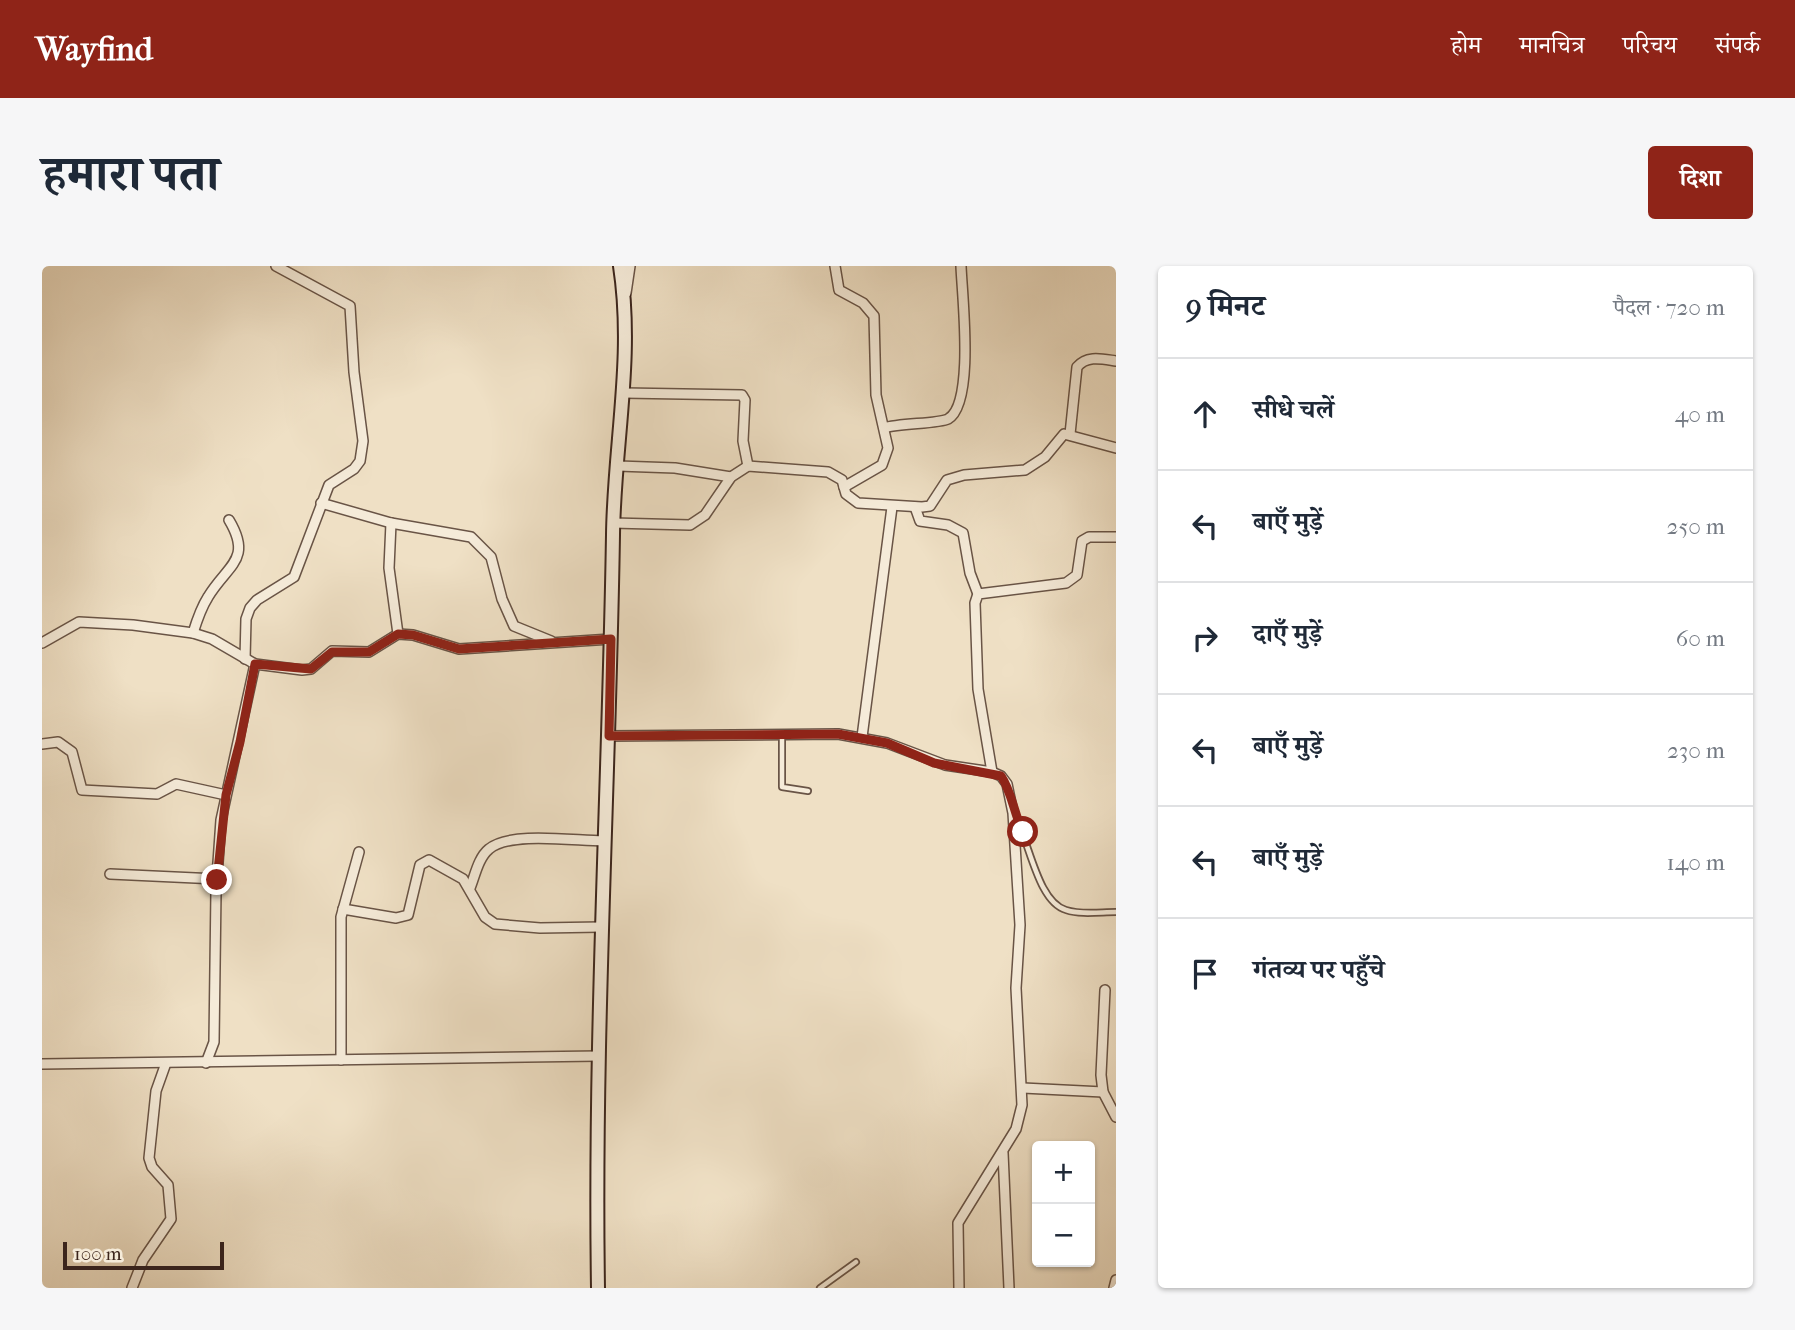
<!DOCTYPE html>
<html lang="hi">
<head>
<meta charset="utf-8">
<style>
  :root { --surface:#fff; --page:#f6f6f7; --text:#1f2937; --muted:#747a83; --line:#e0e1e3; --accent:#8f2418 }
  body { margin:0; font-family:"IM FELL French Canon","Noto Serif Devanagari",serif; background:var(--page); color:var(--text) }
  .controls { position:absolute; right:21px; bottom:21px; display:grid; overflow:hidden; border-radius:7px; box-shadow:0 2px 5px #0004 }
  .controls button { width:63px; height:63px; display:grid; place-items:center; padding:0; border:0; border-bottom:2px solid var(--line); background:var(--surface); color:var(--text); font:35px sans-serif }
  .scale { position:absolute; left:21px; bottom:18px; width:161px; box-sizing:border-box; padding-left:7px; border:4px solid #3c251c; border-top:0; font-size:19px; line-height:24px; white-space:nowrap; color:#3c251c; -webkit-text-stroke:5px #f5ebd9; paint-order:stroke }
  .stop { position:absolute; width:21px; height:21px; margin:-16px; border:5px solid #8f2418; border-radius:50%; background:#fff }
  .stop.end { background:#8f2418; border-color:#fff; box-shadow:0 2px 7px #0008 }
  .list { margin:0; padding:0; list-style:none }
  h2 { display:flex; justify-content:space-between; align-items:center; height:91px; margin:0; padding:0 28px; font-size:30px }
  h2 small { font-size:23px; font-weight:400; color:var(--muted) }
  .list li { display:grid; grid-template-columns:46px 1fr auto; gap:21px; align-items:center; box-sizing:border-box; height:112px; padding:0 28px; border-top:2px solid var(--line) }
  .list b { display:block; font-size:26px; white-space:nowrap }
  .list em { font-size:23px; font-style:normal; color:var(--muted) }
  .icon { flex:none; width:38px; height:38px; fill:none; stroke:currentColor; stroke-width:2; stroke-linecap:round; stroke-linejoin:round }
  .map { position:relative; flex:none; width:1074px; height:1022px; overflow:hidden; border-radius:7px }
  header { display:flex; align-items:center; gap:42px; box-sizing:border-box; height:98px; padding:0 35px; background:var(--accent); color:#fff }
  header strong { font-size:33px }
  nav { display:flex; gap:38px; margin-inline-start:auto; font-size:24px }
  .intro { display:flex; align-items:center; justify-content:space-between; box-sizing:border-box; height:168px; padding:0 42px }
  h1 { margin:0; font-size:49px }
  .button { padding:18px 32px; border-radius:7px; background:var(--accent); color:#fff; font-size:24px; font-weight:700 }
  main { display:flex; gap:42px; padding:0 42px }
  aside { flex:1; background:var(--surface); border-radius:7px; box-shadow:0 2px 5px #0004 }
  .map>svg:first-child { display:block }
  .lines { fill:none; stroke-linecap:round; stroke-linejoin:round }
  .lane-casing { stroke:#695446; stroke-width:8 }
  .street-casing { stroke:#695446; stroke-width:12 }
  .secondary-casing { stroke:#3c251c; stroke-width:16 }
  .lane { stroke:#f5ebd9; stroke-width:4.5 }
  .street { stroke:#f5ebd9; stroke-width:9 }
  .secondary { stroke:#f5ebd9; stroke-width:12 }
  .route { stroke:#8f2418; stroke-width:9 }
</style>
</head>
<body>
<header>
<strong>Wayfind</strong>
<nav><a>होम</a><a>मानचित्र</a><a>परिचय</a><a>संपर्क</a></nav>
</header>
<div class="intro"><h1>हमारा पता</h1><a class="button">दिशा</a></div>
<main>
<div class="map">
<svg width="1074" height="1022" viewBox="0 0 1074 1022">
  <rect width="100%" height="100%" fill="#efe0c5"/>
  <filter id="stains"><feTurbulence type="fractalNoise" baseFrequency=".00286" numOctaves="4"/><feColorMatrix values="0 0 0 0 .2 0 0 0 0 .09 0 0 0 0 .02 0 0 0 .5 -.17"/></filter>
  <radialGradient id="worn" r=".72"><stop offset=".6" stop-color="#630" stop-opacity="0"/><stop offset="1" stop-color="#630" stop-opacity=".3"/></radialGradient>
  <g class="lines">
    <defs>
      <g id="lane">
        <polyline points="740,468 740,521 766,525"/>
        <path d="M 974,553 C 988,578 996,636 1024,644 C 1039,649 1058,646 1074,646"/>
        <polyline points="778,1022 814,996"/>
      </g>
      <g id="street">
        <polyline points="793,0 797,24 821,37 832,50 834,129 846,182 840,199 802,221"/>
        <polyline points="584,27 588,0"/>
        <polyline points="582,127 700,129 703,134 701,175 706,200"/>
        <path d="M 842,162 C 858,157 896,158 906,153 C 933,138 920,29 919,0"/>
        <path d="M 1028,168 L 1035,101 C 1045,89 1060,93 1074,95"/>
        <polyline points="576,200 633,202 689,211"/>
        <polyline points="279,237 349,257 429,271 449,291 460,333 472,360 509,375"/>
        <polyline points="873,241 878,255 906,259 921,267 928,307 936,328"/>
        <polyline points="349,257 347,302 356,368"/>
        <polyline points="571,257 648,259 663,249 689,211 706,200 786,206 800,214 804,228 816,237 880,241 888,240 905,214 922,209 983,204 1003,191 1022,168 1074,182"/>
        <path d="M 151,367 C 155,354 159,342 166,331 C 185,299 211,294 187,254"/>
        <polyline points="0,377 37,356 91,359 151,367 170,373 213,398 260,404 269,403 290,385 327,386 356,368 371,369 417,383 569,373"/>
        <polyline points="203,393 204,353 208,342 215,334 252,311 287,219 312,203 318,195 321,175 312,106 308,40 234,0"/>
        <polyline points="567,470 796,468 845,477 903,499 950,506 959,510 965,518 971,547 978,659 974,722 980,839 974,863 916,957 917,1022"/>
        <polyline points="820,471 850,241"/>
        <polyline points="0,478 16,476 30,486 40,524 115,528 134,518 184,529"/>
        <polyline points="950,506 936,423 933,337 936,328 1024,317 1035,309 1040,275 1047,271 1074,271"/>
        <polyline points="68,608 175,613"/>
        <path d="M 428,622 C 433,610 436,592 447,583 C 468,565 533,575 561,575"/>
        <polyline points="301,643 354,652 366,649 378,599 387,594 421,613 443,651 453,658 498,662 559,661"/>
        <polyline points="1063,724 1059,809 1061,826 1074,851"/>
        <polyline points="299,794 299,651 317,586"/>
        <polyline points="164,797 172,776 174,625 179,554 213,398"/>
        <polyline points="0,798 557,790"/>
        <polyline points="981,822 1061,826"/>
        <polyline points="961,887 967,1022"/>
        <polyline points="90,1022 101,994 129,953 126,919 110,901 107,892 114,825 124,797"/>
        <polyline points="1072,1022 1074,1014"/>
      </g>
      <path id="secondary" d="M 556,1022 C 552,771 567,520 571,269 C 572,179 592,91 578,0"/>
    </defs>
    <use href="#lane" class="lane-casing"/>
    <use href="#street" class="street-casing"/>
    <use href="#secondary" class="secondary-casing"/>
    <use href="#lane" class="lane"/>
    <use href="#street" class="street"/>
    <use href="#secondary" class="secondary"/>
  </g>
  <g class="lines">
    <path class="route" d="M 175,614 L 184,529 L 198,476 L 213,398 L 269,403 L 290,386 L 327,386 L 356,368 L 371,369 L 417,383 L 569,373 L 567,470 L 796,468 L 845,477 L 892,497 L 959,510 C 970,526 972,548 981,566"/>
  </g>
  <rect width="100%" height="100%" filter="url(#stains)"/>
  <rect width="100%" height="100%" fill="url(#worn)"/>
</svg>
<div class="controls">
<button>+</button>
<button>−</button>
</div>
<div class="scale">100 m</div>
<div class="stop" style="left:981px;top:566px"></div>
<div class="stop end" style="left:175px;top:614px"></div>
</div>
<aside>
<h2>9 मिनट<small>पैदल · 720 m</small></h2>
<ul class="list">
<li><svg class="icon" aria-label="ahead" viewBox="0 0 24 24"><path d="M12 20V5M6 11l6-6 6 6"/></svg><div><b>सीधे चलें</b></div><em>40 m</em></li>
<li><svg class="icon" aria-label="left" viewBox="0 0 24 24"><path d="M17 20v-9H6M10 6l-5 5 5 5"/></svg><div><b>बाएँ मुड़ें</b></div><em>250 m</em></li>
<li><svg class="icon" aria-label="right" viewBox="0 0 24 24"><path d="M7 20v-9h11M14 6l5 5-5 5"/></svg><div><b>दाएँ मुड़ें</b></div><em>60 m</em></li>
<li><svg class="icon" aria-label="left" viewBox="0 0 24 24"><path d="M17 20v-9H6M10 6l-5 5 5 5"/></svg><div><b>बाएँ मुड़ें</b></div><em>230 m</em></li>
<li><svg class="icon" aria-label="left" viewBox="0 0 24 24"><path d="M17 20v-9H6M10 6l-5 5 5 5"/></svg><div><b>बाएँ मुड़ें</b></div><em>140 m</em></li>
<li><svg class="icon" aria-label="arrive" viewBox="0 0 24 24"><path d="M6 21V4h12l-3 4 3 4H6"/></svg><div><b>गंतव्य पर पहुँचे</b></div></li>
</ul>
</aside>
</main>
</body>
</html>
